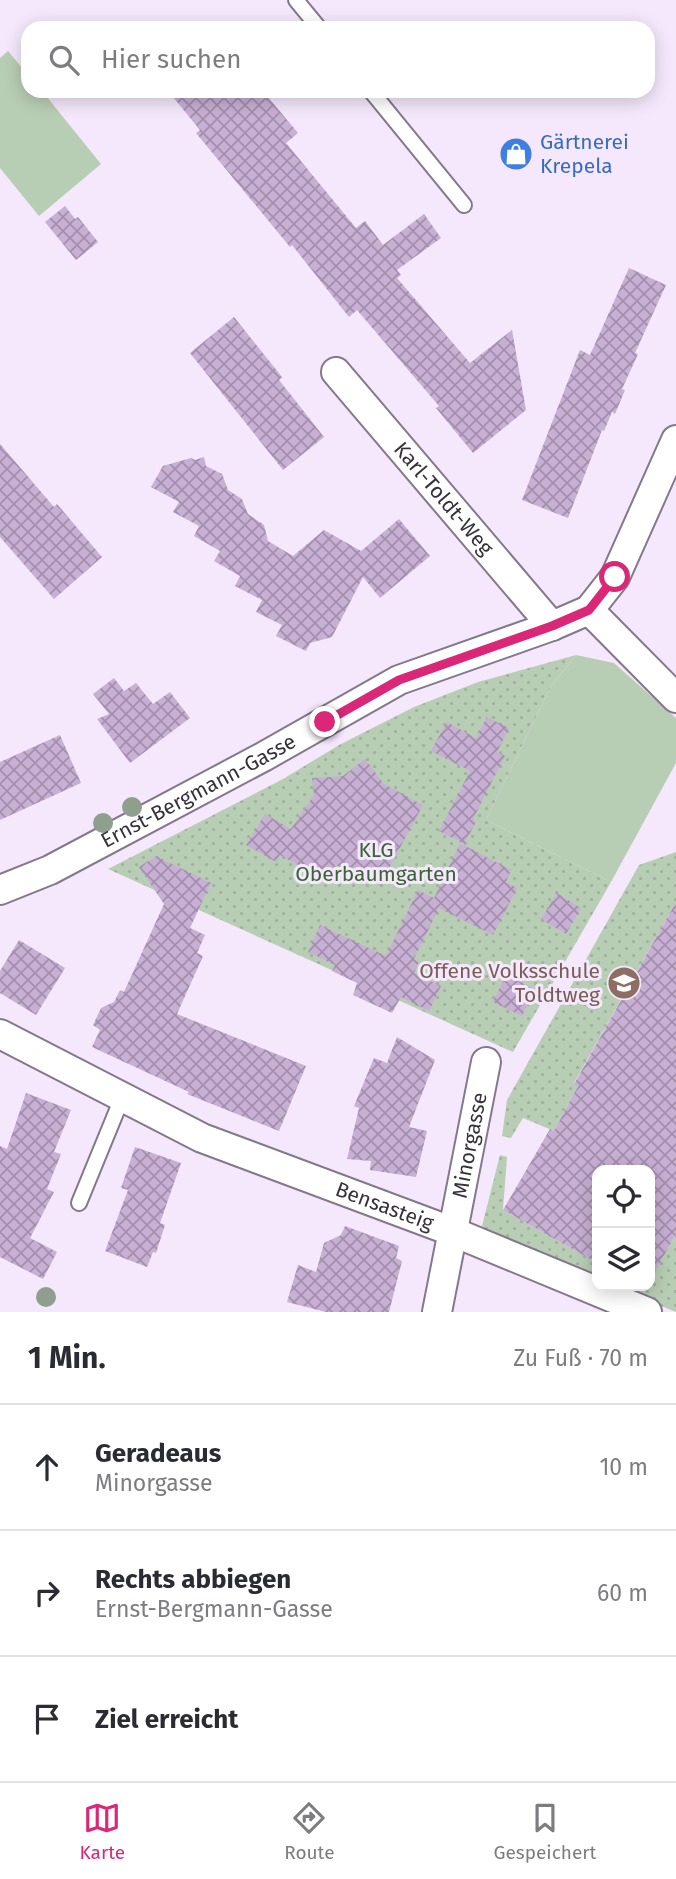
<!DOCTYPE html>
<html lang="de">
<head>
<meta charset="utf-8">
<style>
  :root { --surface:#fff; --page:#f7f7f7; --text:#2b2b33; --muted:#7c7c81; --line:#e1e1e2; --accent:#db2777 }
  body { margin:0; font-family:"Fira Sans",sans-serif; background:var(--page); color:var(--text) }
  .controls { position:absolute; right:21px; bottom:21px; display:grid; overflow:hidden; border-radius:14px; box-shadow:0 4px 18px #0003 }
  .controls button { width:63px; height:63px; display:grid; place-items:center; padding:0; border:0; border-bottom:2px solid var(--line); background:var(--surface); color:var(--text); font:35px sans-serif }
  .stop { position:absolute; width:21px; height:21px; margin:-16px; border:5px solid #db2777; border-radius:50%; background:#fff }
  .stop.end { background:#db2777; border-color:#fff; box-shadow:0 2px 7px #0008 }
  .list { margin:0; padding:0; list-style:none }
  h2 { display:flex; justify-content:space-between; align-items:center; height:91px; margin:0; padding:0 28px; font-size:30px }
  h2 small { font-size:23px; font-weight:400; color:var(--muted) }
  .list li { display:grid; grid-template-columns:46px 1fr auto; gap:21px; align-items:center; box-sizing:border-box; height:126px; padding:0 28px; border-top:2px solid var(--line) }
  .list b { display:block; font-size:26px; white-space:nowrap }
  .list p { margin:0; font-size:23px; white-space:nowrap; color:var(--muted) }
  .list em { font-size:23px; font-style:normal; color:var(--muted) }
  .icon { flex:none; width:38px; height:38px; fill:none; stroke:currentColor; stroke-width:2; stroke-linecap:round; stroke-linejoin:round }
  .map { position:relative; flex:none; width:676px; height:1312px; overflow:hidden }
  .search { position:absolute; background:var(--surface); box-shadow:0 4px 18px #0003; left:21px; right:21px; top:21px; height:77px; display:flex; align-items:center; gap:18px; box-sizing:border-box; padding:0 24px; border-radius:21px; color:var(--muted); font-size:26px }
  .sheet { height:469px; background:var(--surface) }
  nav { display:flex; justify-content:space-around; align-items:center; box-sizing:border-box; height:98px; border-top:2px solid var(--line); background:var(--surface); font-size:19px; color:var(--muted) }
  nav a { display:grid; justify-items:center; gap:4px }
  nav .on { color:var(--accent) }
  .map>svg:first-child { display:block }
  .grass { fill:url(#grass-dots) }
  .park { fill:#b8ceb4 }
  .building { fill:url(#building-cross-hatch) }
  .lines { fill:none; stroke-linecap:round; stroke-linejoin:round }
  .lane-casing { stroke:#84788a; stroke-width:18 }
  .street-casing { stroke:#84788a; stroke-width:32 }
  .lane { stroke:#fff; stroke-width:14 }
  .street { stroke:#fff; stroke-width:28 }
  .tree { fill:#8e9f8e }
  .route { stroke:#db2777; stroke-width:9 }
  .labels { text-anchor:middle; stroke-width:6; stroke-linejoin:round; paint-order:stroke }
  .shop-label { font-size:21px; fill:#366cbe; stroke:#f5e8fc; text-anchor:start }
  .street-label { font-size:21px; fill:#373239; stroke:#f5e8fc }
  .park-label { font-size:21px; fill:#396434; stroke:#f5e8fc }
  .education-label { font-size:21px; fill:#785e54; stroke:#f5e8fc; text-anchor:end }
</style>
</head>
<body>
<div class="map">
<svg width="676" height="1312" viewBox="0 0 676 1312">
  <defs>
    <pattern id="grass-dots" width="8" height="8" patternUnits="userSpaceOnUse" patternTransform="scale(1.75)"><rect width="8" height="8" fill="#b8ceb4"/><path d="M2 2h.1M6 6h.1" fill="none" stroke="#9fb19c" stroke-width="1.8" stroke-linecap="round"/></pattern>
    <pattern id="building-cross-hatch" width="8" height="8" patternUnits="userSpaceOnUse" patternTransform="scale(1.75)"><rect width="8" height="8" fill="#c8afd4"/><path d="M0 0l8 8M0 8l8-8" fill="none" stroke="#a38fad"/></pattern>
  </defs>
  <rect width="100%" height="100%" fill="#f5e8fc"/>
  <g class="grass">
    <polygon points="576,655 551,686 486,820 611,882 513,1052 108,869 283,779 339,745 414,707 478,682"/>
    <polygon points="676,852 676,902 574,1083 578,1086 554,1131 523,1118 511,1138 502,1136 507,1100 639,865"/>
    <polygon points="500,1155 507,1157 503,1210 597,1263 597,1280 488,1233 482,1226"/>
    <polygon points="676,1234 676,1312 611,1286 638,1286 645,1289 650,1286 650,1281"/>
  </g>
  <g class="park">
    <polygon points="8,51 28,75 28,91 42,91 101,164 39,216 0,168 0,58"/>
    <polygon points="576,655 614,663 676,718 676,763 611,882 486,820 551,686"/>
  </g>
  <g class="building">
    <polygon points="168,91 263,91 298,133 286,143 356,228 365,221 383,245 424,214 441,238 397,270 401,275 397,278 470,363 512,330 526,410 473,453 436,408 439,406 357,310 349,317 292,245 290,247 196,133 200,130"/>
    <polygon points="65,206 75,219 78,217 98,242 76,260 45,222"/>
    <polygon points="629,268 666,285 635,353 638,354 622,389 625,390 615,414 612,412 604,431 602,430 568,518 522,500 580,350 590,355"/>
    <polygon points="234,317 282,377 279,380 324,437 283,470 190,353"/>
    <polygon points="0,444 54,507 57,504 102,557 54,599 0,537"/>
    <polygon points="204,457 206,466 222,474 228,490 242,499 248,514 264,525 268,541 293,556 324,530 361,551 399,519 430,556 380,598 363,577 332,637 310,643 306,651 276,636 282,625 256,612 262,600 235,586 240,576 214,561 220,551 194,536 199,526 173,512 179,502 151,487 163,466 191,458 195,460"/>
    <polygon points="114,678 124,691 136,683 153,704 170,692 190,718 130,763 97,719 109,714 93,694"/>
    <polygon points="487,717 509,728 497,752 505,756 473,819 476,822 464,844 439,831 470,771 431,751 447,722 476,738"/>
    <polygon points="60,735 81,783 0,820 0,762"/>
    <polygon points="365,759 384,784 423,805 380,885 336,865 327,881 280,855 276,862 246,845 265,814 291,829 314,795 312,778 343,776"/>
    <polygon points="460,843 511,870 506,882 517,888 493,935 439,908 414,959 419,962 414,973 441,986 429,1011 401,997 392,1013 353,995 357,983 332,971 335,965 308,952 320,925 386,956 418,890 434,898"/>
    <polygon points="156,856 211,883 190,928 205,935 197,953 203,956 177,1014 306,1066 279,1131 187,1094 189,1092 92,1047 100,1030 93,1025 101,1008 114,1002 120,990 124,992 164,904 139,867"/>
    <polygon points="557,893 581,908 566,934 541,919"/>
    <polygon points="676,902 676,1234 650,1281 650,1170 597,1170 597,1263 503,1210 550,1129 554,1131 578,1086 574,1084"/>
    <polygon points="19,940 65,968 36,1015 0,993 0,971"/>
    <polygon points="506,975 535,989 522,1016 493,1002"/>
    <polygon points="397,1037 435,1060 409,1127 427,1131 416,1177 370,1170 371,1161 347,1159 359,1108 354,1106 374,1058 387,1063"/>
    <polygon points="26,1093 71,1110 54,1152 61,1154 47,1189 54,1192 30,1238 57,1252 43,1279 0,1257 0,1146 7,1149"/>
    <polygon points="135,1147 181,1163 160,1223 165,1225 156,1253 153,1252 147,1267 105,1251 128,1190 121,1188"/>
    <polygon points="345,1226 399,1246 396,1258 402,1261 389,1312 326,1312 287,1302 298,1265 316,1272 324,1243 341,1235"/>
  </g>
  <g class="lines">
    <defs>
      <g id="lane">
        <polyline points="296,0 319,28"/>
        <polyline points="371,91 464,205"/>
        <polyline points="79,1203 122,1098"/>
      </g>
      <g id="street">
        <path id="s1" d="M 336,372 L 552,626"/>
        <polyline points="589,610 676,698"/>
        <path id="s2" d="M 0,890 L 50,870 L 263,757 L 399,680 L 552,626 L 589,610 L 615,577 L 676,440"/>
        <path id="s3" d="M 0,1034 L 202,1138 L 451,1231 L 647,1312"/>
        <path id="s4" d="M 437,1312 L 486,1062"/>
      </g>
    </defs>
    <use href="#lane" class="lane-casing"/>
    <use href="#street" class="street-casing"/>
    <use href="#lane" class="lane"/>
    <use href="#street" class="street"/>
  </g>
  <g class="tree">
    <circle cx="132" cy="807" r="10"/>
    <circle cx="103" cy="823" r="10"/>
    <circle cx="46" cy="1297" r="10"/>
  </g>
  <g class="lines">
    <polyline class="route" points="325,722 399,680 552,626 589,610 615,577"/>
  </g>
  <defs>
    <symbol id="shop-disc" viewBox="-11 -11 22 22"><circle r="9.5" fill="#3f7fe0" stroke="#f5e8fc"/><path d="M-5-2.5h2.3a2.7 3.5 0 0 1 5.4 0H5L5.5 6h-11ZM-1.5-2.5h3a1.5 2.3 0 0 0-3 0Z" fill="#fff"/></symbol>
    <symbol id="school-disc" viewBox="-11 -11 22 22"><circle r="9.5" fill="#8d6e63" stroke="#f5e8fc"/><path d="M0-5L7-2L0 1L-7-2ZM-4 1L0 2.5L4 1V4Q0 6-4 4Z" fill="#fff"/></symbol>
  </defs>
  <g fill-rule="evenodd">
    <use href="#shop-disc" x="497" y="135" width="38" height="38"/>
    <use href="#school-disc" x="605" y="964" width="38" height="38"/>
  </g>
  <g class="labels">
    <g class="shop-label">
      <text x="540" y="149">Gärtnerei<tspan x="540" dy="24">Krepela</tspan></text>
    </g>
    <g class="street-label">
      <text dy="7" stroke="none"><textPath href="#s1" startOffset="166">Karl-Toldt-Weg</textPath></text>
      <text dy="7" stroke="none"><textPath href="#s2" startOffset="222">Ernst-Bergmann-Gasse</textPath></text>
      <text dy="7" stroke="none"><textPath href="#s4" startOffset="170">Minorgasse</textPath></text>
      <text dy="7" stroke="none"><textPath href="#s3" startOffset="422">Bensasteig</textPath></text>
    </g>
    <g class="park-label">
      <text x="376" y="857">KLG<tspan x="376" dy="24">Oberbaumgarten</tspan></text>
    </g>
    <g class="education-label">
      <text x="600" y="978">Offene Volksschule<tspan x="600" dy="24">Toldtweg</tspan></text>
    </g>
  </g>
</svg>
<div class="controls">
<button><svg class="icon" aria-label="locate" viewBox="0 0 24 24"><circle cx="12" cy="12" r="6"/><path d="M12 2v4M12 18v4M2 12h4M18 12h4"/></svg></button>
<button><svg class="icon" aria-label="layers" viewBox="0 0 24 24"><path d="M12 4l9 5-9 5-9-5zM3 14l9 5 9-5"/></svg></button>
</div>
<div class="stop" style="left:615px;top:577px"></div>
<div class="stop end" style="left:325px;top:722px"></div>
<div class="search"><svg class="icon" aria-label="search" viewBox="0 0 24 24"><circle cx="10" cy="10" r="6"/><path d="M15 15l6 6"/></svg>Hier suchen</div>
</div>
<section class="sheet">
<h2>1 Min.<small>Zu Fuß · 70 m</small></h2>
<ul class="list">
<li><svg class="icon" aria-label="ahead" viewBox="0 0 24 24"><path d="M12 20V5M6 11l6-6 6 6"/></svg><div><b>Geradeaus</b><p>Minorgasse</p></div><em>10 m</em></li>
<li><svg class="icon" aria-label="right" viewBox="0 0 24 24"><path d="M7 20v-9h11M14 6l5 5-5 5"/></svg><div><b>Rechts abbiegen</b><p>Ernst-Bergmann-Gasse</p></div><em>60 m</em></li>
<li><svg class="icon" aria-label="arrive" viewBox="0 0 24 24"><path d="M6 21V4h12l-3 4 3 4H6"/></svg><div><b>Ziel erreicht</b></div></li>
</ul>
</section>
<nav>
<a class="on"><svg class="icon" aria-label="map" viewBox="0 0 24 24"><path d="M3 6l6-2 6 2 6-2v14l-6 2-6-2-6 2zM9 4v14M15 6v14"/></svg>Karte</a>
<a><svg class="icon" aria-label="directions" viewBox="0 0 24 24"><path d="M12 3l9 9-9 9-9-9zM9 14v-3h6M13 9l2 2-2 2"/></svg>Route</a>
<a><svg class="icon" aria-label="saved" viewBox="0 0 24 24"><path d="M7 4h10v16l-5-4-5 4z"/></svg>Gespeichert</a>
</nav>
</body>
</html>
